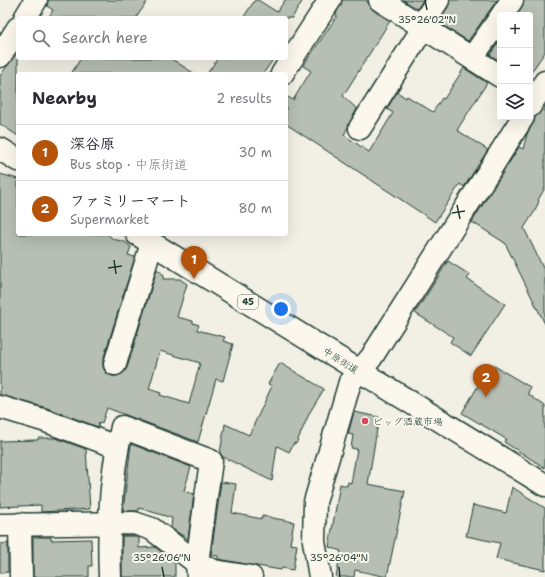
<!DOCTYPE html>
<html lang="en">
<head>
<meta charset="utf-8">
<style>
  :root { --surface:#fff; --page:#f7f7f7; --text:#2b2b33; --muted:#7c7c81; --line:#e1e1e2; --accent:#b45309 }
  body { margin:0; font-family:"Shantell Sans","Klee One",sans-serif; background:var(--page); color:var(--text) }
  .controls { position:absolute; right:12px; top:12px; display:grid; overflow:hidden; border-radius:4px; box-shadow:0 4px 16px #0002 }
  .controls button { width:36px; height:36px; display:grid; place-items:center; padding:0; border:0; border-bottom:1px solid var(--line); background:var(--surface); color:var(--text); font:20px sans-serif }
  .you { position:absolute; left:281px; top:309px; width:14px; height:14px; margin:-10px; border:3px solid #fff; border-radius:50%; background:#1a73e8; box-shadow:0 0 0 6px #1a73e833 }
  .badge { display:grid; place-items:center; width:26px; height:26px; border-radius:50%; background:var(--accent); color:#fff; font-size:13px; font-weight:700 }
  .pin { position:absolute; translate:-50% -33px; filter:drop-shadow(0 1px 2px #0008) }
  .pin::after { content:''; position:absolute; top:21px; width:14px; height:12px; background:inherit; clip-path:polygon(0 0,100% 0,50% 100%) }
  .list { margin:0; padding:0; list-style:none }
  h2 { display:flex; justify-content:space-between; align-items:center; height:52px; margin:0; padding:0 16px; font-size:17px }
  h2 small { font-size:13px; font-weight:400; color:var(--muted) }
  .list li { display:grid; grid-template-columns:26px 1fr auto; gap:12px; align-items:center; box-sizing:border-box; height:56px; padding:0 16px; border-top:1px solid var(--line) }
  .list b { display:block; font-size:15px; white-space:nowrap }
  .list p { margin:0; font-size:13px; white-space:nowrap; color:var(--muted) }
  .list em { font-size:13px; font-style:normal; color:var(--muted) }
  .icon { flex:none; width:22px; height:22px; fill:none; stroke:currentColor; stroke-width:2; stroke-linecap:round; stroke-linejoin:round }
  .map { position:relative; flex:none; width:545px; height:577px; overflow:hidden }
  .search { position:absolute; background:var(--surface); box-shadow:0 4px 16px #0002; left:16px; top:16px; width:272px; height:44px; display:flex; align-items:center; gap:10px; box-sizing:border-box; padding:0 14px; border-radius:4px; color:var(--muted); font-size:15px }
  .panel { position:absolute; background:var(--surface); box-shadow:0 4px 16px #0002; left:16px; top:72px; width:272px; height:164px; border-radius:4px }
  .map>svg:first-child { display:block }
  .building { fill:#b7beb3; stroke:#1f3d34; fill-rule:evenodd }
  .lines { fill:none; stroke-linecap:round; stroke-linejoin:round }
  .minor-casing { stroke:#1f3d34; stroke-width:25 }
  .major-casing { stroke:#1f3d34; stroke-width:25 }
  .minor { stroke:#fbf7ec; stroke-width:22 }
  .major { stroke:#fbf7ec; stroke-width:22 }
  .ticks { fill:none; stroke:#1f3d34; stroke-width:1.5 }
  .poi-dot { fill:#d1495b; stroke:#fbf7ec; stroke-width:1.5 }
  .labels { text-anchor:middle; stroke-width:4; stroke-linejoin:round; paint-order:stroke }
  .shield { fill:#fbf7ec; stroke:#61756b; stroke-width:1 }
  .shield-label { font-size:9px; font-weight:bold; fill:#1f3d34 }
  .street-label { font-size:10px; fill:#1f3d34; stroke:#fbf7ec }
  .poi-label { font-size:10px; fill:#1f3d34; stroke:#fbf7ec; text-anchor:start }
  .ticks-label { font-size:10px; text-anchor:middle; fill:#1f3d34; stroke:#fbf7ec; stroke-width:4; stroke-linejoin:round; paint-order:stroke }
</style>
</head>
<body>
<div class="map">
<svg width="545" height="577" viewBox="0 0 545 577">
  <rect width="100%" height="100%" fill="#f2f0e5"/>
  <filter id="ink" filterUnits="userSpaceOnUse"><feTurbulence type="fractalNoise" baseFrequency=".025" numOctaves="2"/><feDisplacementMap in="SourceGraphic" scale="8" xChannelSelector="R" yChannelSelector="G"/><feConvolveMatrix kernelMatrix="1 2 1 2 8 2 1 2 1" color-interpolation-filters="sRGB"/></filter>
  <g filter="url(#ink)">
    <g class="building">
      <polygon points="48,0 148,0 136,18 48,18 53,10 47,6"/>
      <polygon points="255,0 258,0 277,12 285,0 303,0 292,18 243,18"/>
      <polygon points="342,0 366,0 373,10 390,21 343,96 357,109 344,135 369,152 393,113 387,109 397,92 406,98 407,96 433,112 442,98 444,99 464,68 487,83 457,130 488,150 464,187 460,184 435,222 286,124 286,96 293,100 311,71 303,66 337,16 336,14"/>
      <polygon points="403,0 423,0 417,9"/>
      <polygon points="450,0 497,0 468,41 438,22 448,7"/>
      <polygon points="524,0 545,0 545,52 530,74 530,15 517,15"/>
      <polygon points="500,40 500,61 490,55"/>
      <polygon points="18,51 18,136 0,124 0,76"/>
      <polygon points="81,58 170,58 195,74 71,74"/>
      <polygon points="218,58 274,58 263,74 207,74"/>
      <polygon points="545,106 545,188 538,200 539,201 535,211 524,228 545,272 545,324 505,243 472,222 519,147 523,149 527,134 535,117"/>
      <path d="M 0,174 L 18,179 L 18,234 L 107,234 L 113,239 L 125,242 L 131,247 L 128,255 L 135,257 L 103,360 L 103,367 L 106,373 L 112,376 L 117,376 L 123,373 L 127,368 L 157,269 L 164,275 L 163,279 L 180,279 L 187,284 L 177,317 L 193,321 L 193,323 L 199,325 L 197,330 L 225,337 L 223,341 L 233,344 L 223,381 L 216,379 L 198,442 L 107,408 L 102,423 L 99,422 L 98,427 L 47,408 L 0,395 ZM 160,351 L 200,363 L 189,404 L 160,395 L 161,393 L 149,389 Z"/>
      <polygon points="448,261 470,275 467,279 505,304 471,356 450,342 453,337 415,313"/>
      <polygon points="280,363 324,389 310,412 296,444 294,443 289,452 277,446 272,481 223,457 220,453 225,424 249,435 272,386 268,384"/>
      <polygon points="491,364 530,387 528,394 545,406 545,468 504,442 506,439 462,413"/>
      <polygon points="354,412 379,417 368,484 405,491 387,577 355,570 354,577 336,577 341,551 329,547 340,484 347,486 348,482 351,483 357,449 351,448 353,435 348,434"/>
      <polygon points="38,438 55,438 86,449 90,509 41,512 41,505 0,507 0,441 38,440"/>
      <polygon points="131,444 191,467 184,491 194,494 188,539 171,528 172,518 139,508 139,511 123,511"/>
      <polygon points="221,482 236,484 232,513 262,519 262,516 294,522 290,544 297,545 293,570 282,568 281,570 257,566 218,559 218,556 211,555"/>
      <polygon points="512,487 545,508 545,570 496,559 500,543 466,536 473,505 506,513"/>
      <polygon points="122,536 132,536 139,538 139,548 155,547 175,562 175,577 122,577"/>
      <polygon points="33,537 51,537 51,540 91,539 92,566 89,566 89,577 33,577"/>
      <polygon points="8,543 8,572 0,573 0,544"/>
    </g>
    <g class="lines">
      <defs>
        <g id="minor">
          <polyline points="380,0 500,76"/>
          <polyline points="502,15 512,0"/>
          <polyline points="25,18 36,0"/>
          <polyline points="0,56 18,28"/>
          <polyline points="472,58 500,18"/>
          <polyline points="282,74 330,0"/>
          <polyline points="530,106 545,82"/>
          <polyline points="360,128 418,36 421,26 438,0"/>
          <polyline points="115,364 152,243"/>
          <polyline points="0,407 43,420 117,447"/>
          <polyline points="20,524 21,577"/>
          <polyline points="0,525 134,523 152,529 197,563 214,571 251,577"/>
          <path d="M 110,577 C 108,526 110,476 122,427 L 211,461 L 197,563 L 198,577"/>
          <polyline points="320,577 314,541 315,502 350,382 371,358 523,117"/>
        </g>
        <g id="major">
          <polyline points="0,149 18,160"/>
          <polyline points="137,234 545,485"/>
        </g>
      </defs>
      <use href="#minor" class="minor-casing"/>
      <use href="#major" class="major-casing"/>
      <use href="#minor" class="minor"/>
      <use href="#major" class="major"/>
    </g>
  </g>
  <path class="ticks" d="M 425,0 L 427,10M 457,205 L 460,219M 452,213 L 465,211M 114,260 L 116,274M 108,268 L 122,266M 162,567 L 164,577M 339,567 L 340,577"/>
  <circle class="poi-dot" cx="365" cy="421" r="4"/>
  <g class="labels">
    <rect class="shield" x="238" y="295" width="20" height="14" rx="3"/>
    <g class="shield-label">
      <text x="248" y="305">45</text>
    </g>
    <g class="street-label">
      <text transform="translate(341 360) rotate(32)" y="4">中原街道</text>
    </g>
    <g class="poi-label">
      <text x="373" y="425">ビッグ酒蔵市場</text>
    </g>
  </g>
  <g class="ticks-label">
    <text x="427" y="23">35°26'02"N</text>
    <text x="162" y="561">35°26'06"N</text>
    <text x="339" y="561">35°26'04"N</text>
  </g>
</svg>
<div class="controls">
<button>+</button>
<button>−</button>
<button><svg class="icon" aria-label="layers" viewBox="0 0 24 24"><path d="M12 4l9 5-9 5-9-5zM3 14l9 5 9-5"/></svg></button>
</div>
<div class="you"></div>
<div class="pin badge" style="left:194px;top:279px">1</div>
<div class="pin badge" style="left:486px;top:397px">2</div>
<div class="search"><svg class="icon" aria-label="search" viewBox="0 0 24 24"><circle cx="10" cy="10" r="6"/><path d="M15 15l6 6"/></svg>Search here</div>
<section class="panel">
<h2>Nearby<small>2 results</small></h2>
<ul class="list">
<li><span class="badge">1</span><div><b>深谷原</b><p>Bus stop · 中原街道</p></div><em>30 m</em></li>
<li><span class="badge">2</span><div><b>ファミリーマート</b><p>Supermarket</p></div><em>80 m</em></li>
</ul>
</section>
</div>
</body>
</html>
